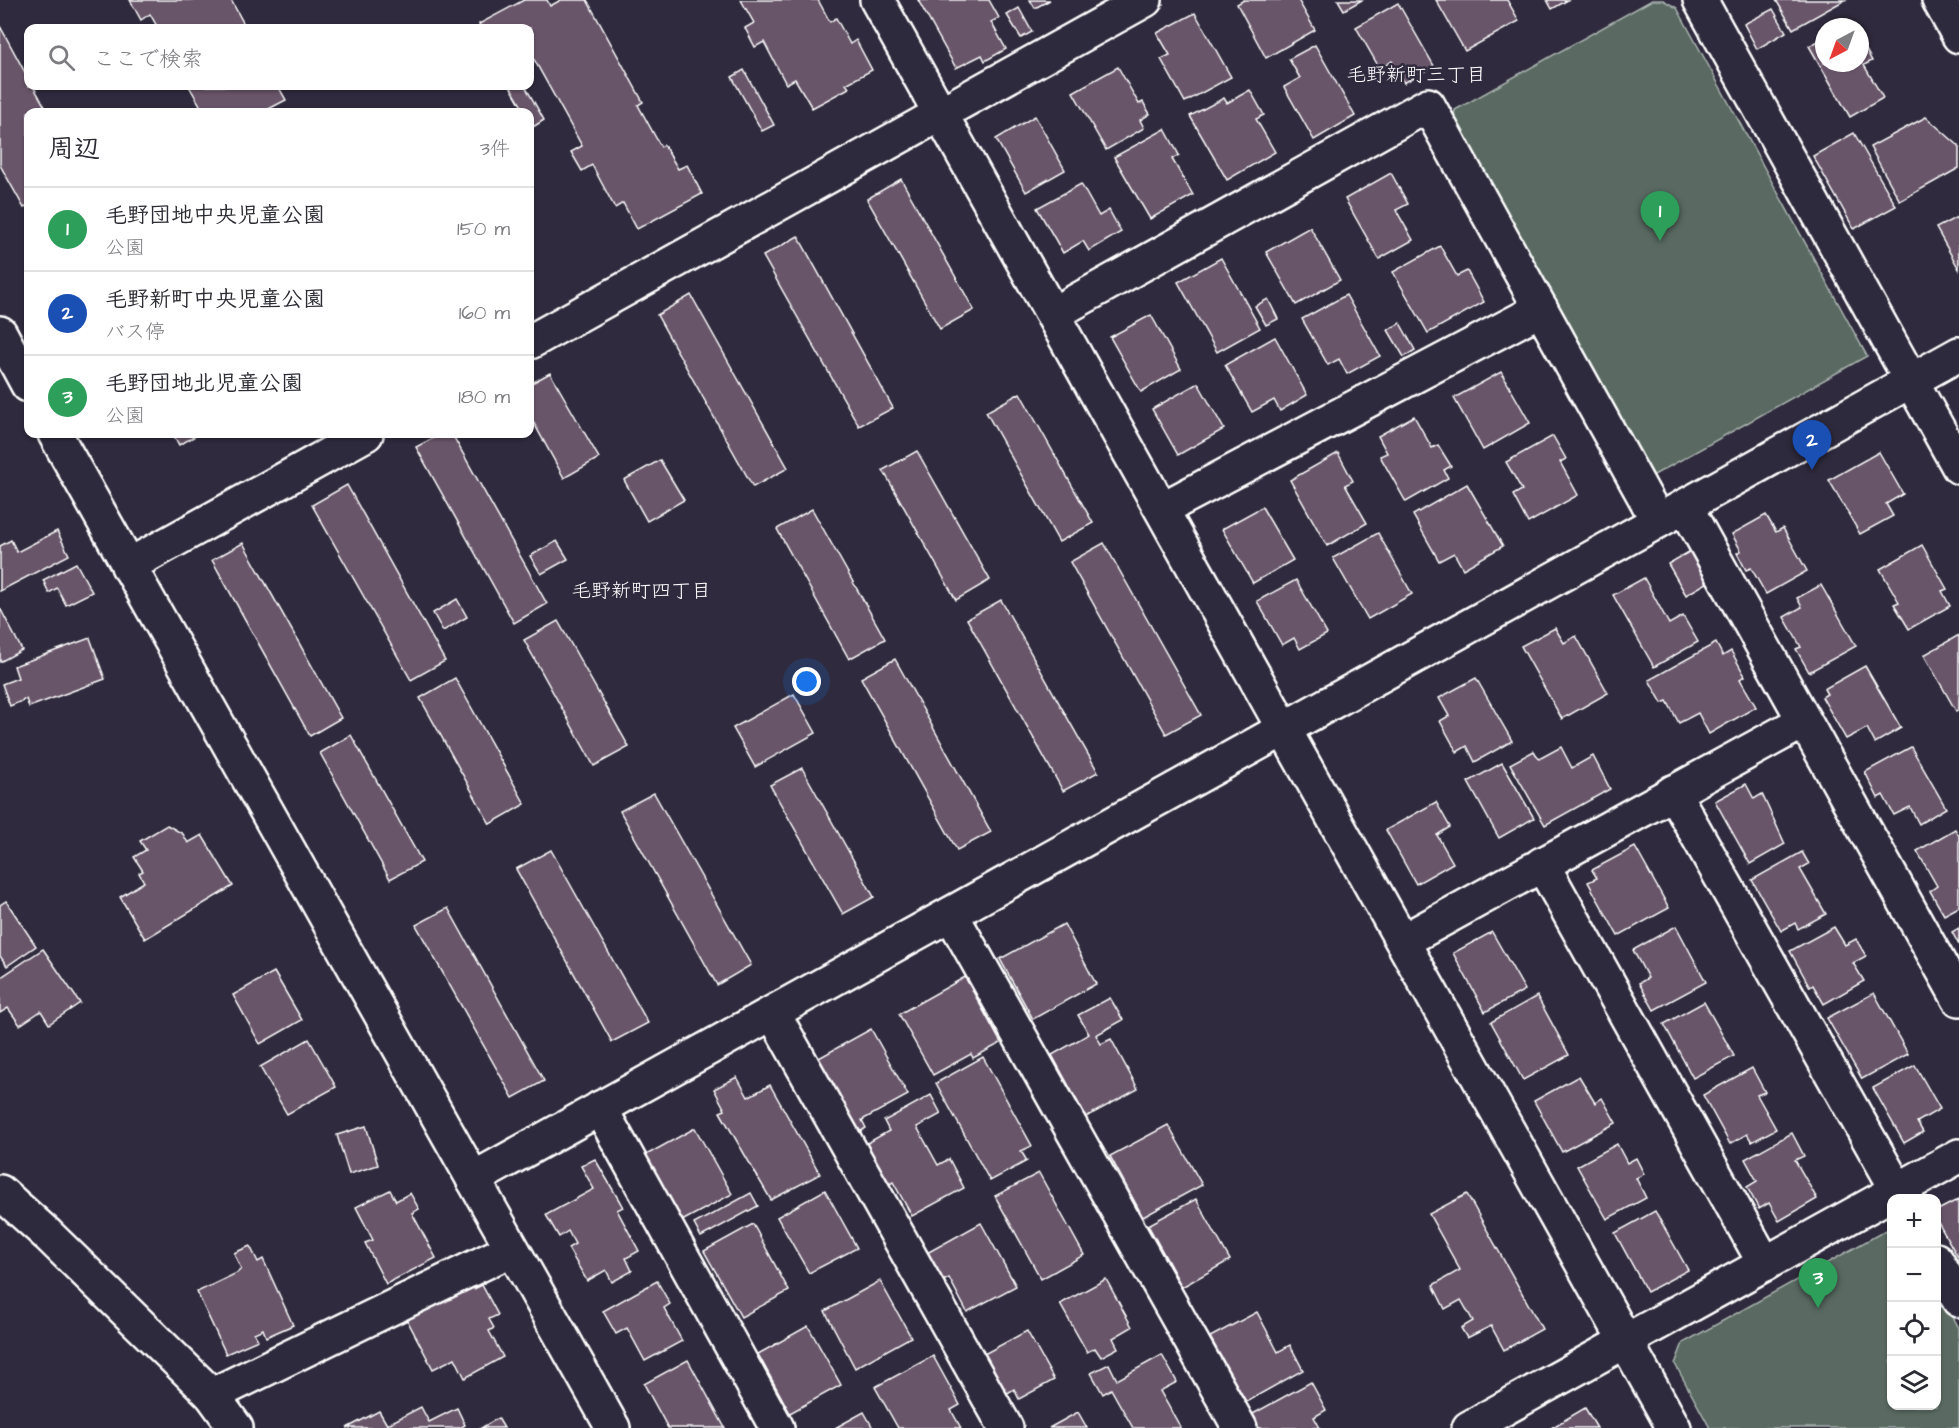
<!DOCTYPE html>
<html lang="ja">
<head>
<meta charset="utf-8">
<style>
  :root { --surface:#fff; --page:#f7f7f7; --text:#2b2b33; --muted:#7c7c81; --line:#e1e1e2; --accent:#2563eb }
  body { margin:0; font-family:"Architects Daughter","Klee One",sans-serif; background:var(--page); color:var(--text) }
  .controls { position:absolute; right:18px; bottom:18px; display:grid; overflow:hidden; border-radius:12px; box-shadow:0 2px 4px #0004 }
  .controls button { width:54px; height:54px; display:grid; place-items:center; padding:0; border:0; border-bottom:2px solid var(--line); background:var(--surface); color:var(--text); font:30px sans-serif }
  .compass { position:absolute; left:1815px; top:18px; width:54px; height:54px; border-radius:50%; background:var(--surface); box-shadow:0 2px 4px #0004; rotate:221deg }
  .you { position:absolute; left:807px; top:682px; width:21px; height:21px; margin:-15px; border:4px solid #fff; border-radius:50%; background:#1a73e8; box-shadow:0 0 0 9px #1a73e833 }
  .badge { display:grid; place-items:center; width:39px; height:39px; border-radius:50%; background:var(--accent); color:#fff; font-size:20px; font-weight:700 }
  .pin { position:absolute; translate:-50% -50px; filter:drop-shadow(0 2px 3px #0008) }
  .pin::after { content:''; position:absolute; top:32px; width:21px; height:18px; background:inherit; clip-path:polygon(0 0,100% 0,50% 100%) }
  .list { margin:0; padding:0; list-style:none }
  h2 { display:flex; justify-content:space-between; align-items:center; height:78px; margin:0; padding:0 24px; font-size:26px }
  h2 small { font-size:20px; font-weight:400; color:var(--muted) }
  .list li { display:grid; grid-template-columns:39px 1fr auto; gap:18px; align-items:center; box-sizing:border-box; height:84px; padding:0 24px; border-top:2px solid var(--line) }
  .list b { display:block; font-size:22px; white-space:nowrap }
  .list p { margin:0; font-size:20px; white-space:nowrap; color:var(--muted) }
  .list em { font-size:20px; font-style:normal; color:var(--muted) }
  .icon { flex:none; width:33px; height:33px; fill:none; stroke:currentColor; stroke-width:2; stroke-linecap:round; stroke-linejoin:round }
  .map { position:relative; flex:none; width:1959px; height:1428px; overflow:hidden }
  .search { position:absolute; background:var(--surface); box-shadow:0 2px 4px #0004; left:24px; top:24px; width:510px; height:66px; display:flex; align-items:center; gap:15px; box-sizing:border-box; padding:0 21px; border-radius:12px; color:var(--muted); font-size:22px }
  .panel { position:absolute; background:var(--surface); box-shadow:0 2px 4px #0004; left:24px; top:108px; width:510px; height:330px; border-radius:12px }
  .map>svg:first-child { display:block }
  .green { fill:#5a6b63; stroke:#acb5b1; stroke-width:1.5 }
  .building { fill:#69556b; stroke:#fff; stroke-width:1.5 }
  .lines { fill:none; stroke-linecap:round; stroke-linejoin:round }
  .minor-casing { stroke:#fff; stroke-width:38 }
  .minor { stroke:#2f2a3d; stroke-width:33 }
  .labels { text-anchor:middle; stroke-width:5; stroke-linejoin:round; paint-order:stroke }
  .neighbourhood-label { font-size:20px; fill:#fff; stroke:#2f2a3d }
</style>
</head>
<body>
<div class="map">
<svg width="1959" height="1428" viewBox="0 0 1959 1428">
  <rect width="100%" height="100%" fill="#2f2a3d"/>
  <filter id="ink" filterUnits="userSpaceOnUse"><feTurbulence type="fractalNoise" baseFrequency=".0167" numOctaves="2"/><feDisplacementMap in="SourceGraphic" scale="12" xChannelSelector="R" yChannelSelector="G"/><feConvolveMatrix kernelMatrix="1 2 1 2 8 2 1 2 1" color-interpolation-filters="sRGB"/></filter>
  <g filter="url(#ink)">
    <g class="green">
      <polygon points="1652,0 1663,0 1677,8 1867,356 1647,479 1452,127 1455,110"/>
      <polygon points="1890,1228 1892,1406 1936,1406 1937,1288 1959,1328 1959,1428 1710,1428 1675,1364 1683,1343"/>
    </g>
    <g class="building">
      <polygon points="130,0 231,0 246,28 158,28 150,14 141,20"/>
      <polygon points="524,0 547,0 550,6 561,0 587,0 643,102 638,105 661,147 664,145 678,169 687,165 702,194 637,229 623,203 615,208 592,165 582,171 571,152 582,146 530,52 530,28 481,28 479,24"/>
      <polygon points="741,0 818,0 830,22 836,18 850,44 856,40 872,70 846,84 849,88 812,108 795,79 786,84 764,42 755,47 745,28 754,23"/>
      <polygon points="918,0 989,0 999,18 991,22 1006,49 985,61 982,55 956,68"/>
      <polygon points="1030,0 1050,0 1035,8"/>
      <polygon points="1244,0 1298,0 1315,30 1266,58 1237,4"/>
      <polygon points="1338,0 1362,0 1344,10"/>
      <polygon points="1436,0 1507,0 1519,21 1465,51"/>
      <polygon points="1547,0 1568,0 1552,9"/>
      <polygon points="1776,0 1845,0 1793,29"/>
      <polygon points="1398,3 1434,66 1404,83 1392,61 1380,69 1356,27"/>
      <polygon points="1019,8 1032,32 1021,38 1007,15"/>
      <polygon points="1773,9 1786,32 1757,49 1744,24"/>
      <polygon points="1195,13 1231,77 1185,102 1161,59 1170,55 1157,33"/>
      <polygon points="0,26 28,78 28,86 33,86 48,112 28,112 28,206 24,208 0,165"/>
      <polygon points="1824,38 1824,63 1860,63 1860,39 1872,61 1864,65 1883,98 1850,117 1809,46"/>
      <polygon points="1315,45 1355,116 1314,140 1284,87 1300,78 1289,59"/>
      <polygon points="1118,67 1139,104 1143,102 1150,114 1140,120 1144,128 1106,150 1073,92"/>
      <polygon points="744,70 774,125 762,131 732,77"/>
      <polygon points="189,86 278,86 286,100 263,112 204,112"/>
      <polygon points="510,86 525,86 544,120 533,127 530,112 525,112"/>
      <polygon points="1250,90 1264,115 1256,119 1275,152 1227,180 1190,116 1224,98 1227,103"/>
      <polygon points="1035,116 1065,170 1026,192 996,139"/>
      <polygon points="1926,117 1959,146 1959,168 1900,201 1870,147"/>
      <polygon points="1165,129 1179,155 1172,159 1193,195 1150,219 1114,157"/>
      <polygon points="1854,133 1896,206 1854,229 1813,156"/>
      <polygon points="1391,173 1408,204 1396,210 1413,240 1379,259 1345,199"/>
      <polygon points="901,179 974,310 940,329 867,199"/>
      <polygon points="1081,184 1099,216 1109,210 1121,232 1089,251 1083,241 1063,253 1037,208"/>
      <polygon points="1959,216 1959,269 1936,228"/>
      <polygon points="1310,227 1340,280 1296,305 1266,252"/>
      <polygon points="798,236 893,408 859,426 763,256"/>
      <polygon points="1440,246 1457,276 1467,271 1484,302 1428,333 1393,272"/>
      <polygon points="1221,258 1260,328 1217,352 1178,282"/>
      <polygon points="691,295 788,468 753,487 657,315"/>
      <polygon points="1346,295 1380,356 1347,374 1339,359 1328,365 1302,319"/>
      <polygon points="1268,299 1278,319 1266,325 1255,306"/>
      <polygon points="1151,315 1181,369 1141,392 1110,337"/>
      <polygon points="1400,323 1415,350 1404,357 1388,330"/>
      <polygon points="1275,337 1307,395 1280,411 1274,400 1252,412 1225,365"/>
      <polygon points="1501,372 1530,423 1483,450 1454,398"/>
      <polygon points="550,373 599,458 564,478 530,416 530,384"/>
      <polygon points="1198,383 1224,429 1178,455 1152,409"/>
      <polygon points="1020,393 1093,523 1059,542 986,412"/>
      <polygon points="1414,416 1432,448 1438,445 1451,466 1444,470 1448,478 1406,502 1380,456 1387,453 1378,436"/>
      <polygon points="173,434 199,434 179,445"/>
      <polygon points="441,434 452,434 547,604 514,623 416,447"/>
      <polygon points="1553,436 1566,459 1560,462 1578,495 1528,523 1513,495 1522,490 1506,462"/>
      <polygon points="917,451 990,580 956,600 883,470"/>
      <polygon points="1879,452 1903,494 1886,504 1893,516 1860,534 1829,480"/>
      <polygon points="1338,453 1353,481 1345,485 1367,523 1327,546 1290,480"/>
      <polygon points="660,460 684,500 647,521 624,480"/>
      <polygon points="1467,484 1503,546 1463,569 1454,553 1439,561 1413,515"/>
      <polygon points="347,485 445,661 411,680 312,505"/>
      <polygon points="1262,507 1293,560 1253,583 1222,529"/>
      <polygon points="812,509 885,639 849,659 777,529"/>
      <polygon points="1766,515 1776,532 1783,528 1807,571 1766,594 1751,568 1746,570 1737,553 1741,551 1732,534"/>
      <polygon points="57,531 69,555 0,591 0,546 11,540 17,552"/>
      <polygon points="1378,533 1412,594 1368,619 1333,558"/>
      <polygon points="557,541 568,559 541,574 530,556"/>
      <polygon points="243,543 341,718 310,736 212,560"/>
      <polygon points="1104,543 1201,715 1166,734 1070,562"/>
      <polygon points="1922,545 1947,589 1942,591 1950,606 1909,629 1894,604 1899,602 1880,569"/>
      <polygon points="1694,549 1712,580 1686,595 1668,564"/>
      <polygon points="76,563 92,592 66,605 57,588 49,593 43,580"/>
      <polygon points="1644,578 1669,624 1683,616 1698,642 1654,667 1613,595"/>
      <polygon points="1296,580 1327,634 1300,649 1294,638 1282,645 1257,601"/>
      <polygon points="1821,585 1856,646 1809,672 1796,649 1801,647 1784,617 1802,607 1797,598"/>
      <polygon points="457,599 467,617 443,631 433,613"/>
      <polygon points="1001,600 1098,772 1063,791 967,619"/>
      <polygon points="0,608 22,650 0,662"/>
      <polygon points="558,621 629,747 594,766 524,640"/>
      <polygon points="1555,628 1564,643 1576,636 1608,693 1562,719 1521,646"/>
      <polygon points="1959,635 1959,709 1956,711 1924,655"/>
      <polygon points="90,638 105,679 29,707 26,699 10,706 2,684 18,678 14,666"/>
      <polygon points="1716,643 1723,656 1731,651 1745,676 1740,679 1756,707 1709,734 1698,713 1679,723 1667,701 1662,703 1649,680"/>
      <polygon points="895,659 991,832 957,850 861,678"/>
      <polygon points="1865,666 1901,728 1875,743 1867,728 1846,739 1822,697 1827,694 1824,689"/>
      <polygon points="455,678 525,804 490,824 420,698"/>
      <polygon points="1476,678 1512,741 1475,762 1467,746 1457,752 1440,721 1449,716 1439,698"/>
      <polygon points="794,694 816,733 755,767 733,728"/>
      <polygon points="351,735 422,862 390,879 320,753"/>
      <polygon points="1561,747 1572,768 1593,756 1610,789 1545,825 1510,764 1534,751 1539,759"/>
      <polygon points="1911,747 1946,808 1919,824 1910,807 1894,815 1883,795 1878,798 1865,772"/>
      <polygon points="1502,763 1534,818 1499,838 1468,782"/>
      <polygon points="802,768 874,897 843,914 770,785"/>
      <polygon points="1746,784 1754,799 1762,794 1785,844 1750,864 1715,801"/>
      <polygon points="654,793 751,965 717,985 620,811"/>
      <polygon points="1436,802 1450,827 1437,835 1453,863 1416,884 1386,830"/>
      <polygon points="167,825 183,834 188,843 202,835 233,886 145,939 120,897 144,882 139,873 143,871 134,857 146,850 140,841"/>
      <polygon points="1955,829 1959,836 1959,907 1944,915 1930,891 1937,886 1917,851"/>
      <polygon points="1635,847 1669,908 1618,936 1588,882 1597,878 1592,870"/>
      <polygon points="551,850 648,1023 612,1042 516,869"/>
      <polygon points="1802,852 1809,864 1800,869 1826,914 1798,929 1795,923 1781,931 1752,880"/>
      <polygon points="6,901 36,946 7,966 0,956 0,905"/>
      <polygon points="448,908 544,1081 513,1098 416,925"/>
      <polygon points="1064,924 1096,984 1033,1019 1000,959"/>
      <polygon points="1676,926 1706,982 1654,1010 1639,983 1648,978 1633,950"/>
      <polygon points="1834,927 1845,945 1856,939 1866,956 1853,963 1864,981 1824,1004 1813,985 1810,987 1790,951"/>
      <polygon points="1959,928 1959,945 1952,932"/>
      <polygon points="1492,932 1525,990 1485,1012 1453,953"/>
      <polygon points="43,949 80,1003 49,1024 41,1011 20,1025 8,1008 0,1013 0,978"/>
      <polygon points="274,972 302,1020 260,1044 233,995"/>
      <polygon points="965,977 1001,1043 973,1058 971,1054 933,1075 899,1014"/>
      <polygon points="1874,993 1908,1054 1862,1079 1827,1018"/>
      <polygon points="1537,996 1569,1055 1523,1080 1491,1022"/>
      <polygon points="1110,998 1123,1020 1096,1035 1101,1044 1111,1039 1138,1089 1086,1117 1052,1055 1089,1034 1078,1015"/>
      <polygon points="1704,1002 1734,1056 1693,1078 1664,1024"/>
      <polygon points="871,1029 908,1095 862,1120 866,1128 858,1133 817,1059"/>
      <polygon points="309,1039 336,1087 287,1114 260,1067"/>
      <polygon points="983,1057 1032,1146 1021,1151 1027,1161 990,1181 936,1083"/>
      <polygon points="1915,1065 1940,1109 1917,1122 1923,1132 1904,1143 1873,1088"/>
      <polygon points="1752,1068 1765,1092 1757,1095 1776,1129 1752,1142 1747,1134 1730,1144 1703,1095"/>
      <polygon points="1579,1076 1595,1103 1602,1098 1616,1123 1562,1152 1534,1101"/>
      <polygon points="737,1077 748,1097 770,1085 820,1174 771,1200 720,1112 725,1110 714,1089"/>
      <polygon points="931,1095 941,1114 917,1127 938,1165 949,1159 964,1188 912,1216 893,1182 885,1187 862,1146 889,1131 884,1121"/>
      <polygon points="1168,1125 1202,1185 1143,1217 1110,1156"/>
      <polygon points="366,1126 378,1165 349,1174 337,1135"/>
      <polygon points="695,1128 732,1194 682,1221 646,1155"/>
      <polygon points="1792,1133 1804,1156 1795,1160 1817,1199 1779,1221 1769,1203 1759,1209 1747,1187 1757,1181 1745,1159"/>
      <polygon points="1617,1144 1627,1163 1636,1158 1644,1174 1636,1178 1646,1198 1607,1219 1577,1166"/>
      <polygon points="595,1159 623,1207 617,1210 639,1251 626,1258 632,1271 612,1282 606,1270 587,1281 568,1248 575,1244 568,1231 559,1237 546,1215 594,1189 581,1166"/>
      <polygon points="1039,1173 1084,1255 1041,1279 995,1196"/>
      <polygon points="390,1190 396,1201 410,1193 419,1209 412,1213 436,1258 386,1284 365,1243 373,1240 356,1207"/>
      <polygon points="825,1190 857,1248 809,1273 777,1217"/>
      <polygon points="751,1193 758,1206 701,1237 694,1224"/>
      <polygon points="1467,1194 1542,1329 1504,1350 1491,1326 1467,1338 1461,1328 1473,1321 1461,1300 1445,1309 1433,1285 1460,1270 1429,1214"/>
      <polygon points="1196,1199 1230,1260 1182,1287 1148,1225"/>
      <polygon points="1959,1199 1959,1259 1936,1219 1936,1211"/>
      <polygon points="1655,1211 1688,1270 1647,1292 1615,1233"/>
      <polygon points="981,1223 1016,1286 967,1312 949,1278 941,1282 925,1254"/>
      <polygon points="753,1224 789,1291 741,1317 704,1251"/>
      <polygon points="250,1246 258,1262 263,1259 293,1325 266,1337 263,1329 254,1333 258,1340 226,1354 197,1292 237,1273 241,1269 234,1253"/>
      <polygon points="1106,1279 1132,1327 1113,1338 1118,1348 1101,1357 1095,1348 1087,1352 1060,1304"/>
      <polygon points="469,1280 474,1289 482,1285 498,1315 489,1319 494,1328 489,1331 503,1357 465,1378 455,1358 433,1369 404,1314"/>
      <polygon points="657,1281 670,1304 664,1308 682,1341 645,1361 627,1328 616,1334 603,1311"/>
      <polygon points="880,1281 911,1337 855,1368 825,1311"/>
      <polygon points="1257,1312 1278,1352 1290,1345 1303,1370 1246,1402 1210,1337"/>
      <polygon points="808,1326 841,1385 790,1413 758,1354"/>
      <polygon points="1027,1331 1054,1380 1019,1399 1014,1389 1006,1394 984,1354"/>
      <polygon points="1162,1355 1177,1382 1160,1391 1181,1428 1133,1428 1111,1389 1103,1394 1091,1373 1109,1364 1117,1380"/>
      <polygon points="933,1356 960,1405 951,1410 961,1428 898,1428 875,1387"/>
      <polygon points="688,1360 725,1428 668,1428 644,1384"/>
      <polygon points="1311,1382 1326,1410 1314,1417 1320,1428 1256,1428 1249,1416"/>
      <polygon points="421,1407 429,1422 457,1408 465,1425 460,1428 390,1428 388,1424"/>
      <polygon points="1585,1408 1597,1428 1551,1428"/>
      <polygon points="379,1411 389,1428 347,1428"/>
      <polygon points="864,1412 873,1428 835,1428"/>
      <polygon points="1078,1412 1087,1428 1049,1428"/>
      <polygon points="498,1418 504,1428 481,1428"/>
    </g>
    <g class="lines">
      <defs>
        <g id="minor">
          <polyline points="877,0 1674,1428"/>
          <polyline points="1700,0 1959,467"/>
          <polyline points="1939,0 1959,36"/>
          <polyline points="1053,314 1428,105 1658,521"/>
          <polyline points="0,333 28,385"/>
          <polyline points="530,342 1145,0"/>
          <polyline points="55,434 613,1428"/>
          <polyline points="1685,506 1959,999"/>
          <polyline points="1162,509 1541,309"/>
          <polyline points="128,566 366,434"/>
          <polyline points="1673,792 1902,1198"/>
          <polyline points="1542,864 1765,1264"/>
          <polyline points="951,914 1240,1428"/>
          <polyline points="1403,941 1804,721"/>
          <polyline points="773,1013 1006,1428"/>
          <polyline points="600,1108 777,1428"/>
          <polyline points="473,1179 1959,354"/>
          <polyline points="0,1192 48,1235 212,1395 236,1428"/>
          <polyline points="1936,1260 1959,1300"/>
          <polyline points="212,1395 512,1249"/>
          <polyline points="1469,1428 1959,1156"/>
        </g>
      </defs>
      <use href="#minor" class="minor-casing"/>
      <use href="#minor" class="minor"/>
    </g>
  </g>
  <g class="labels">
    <g class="neighbourhood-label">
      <text x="1416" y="81">毛野新町三丁目</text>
      <text x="641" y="597">毛野新町四丁目</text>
    </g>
  </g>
</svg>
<div class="controls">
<button>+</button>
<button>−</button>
<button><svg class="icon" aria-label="locate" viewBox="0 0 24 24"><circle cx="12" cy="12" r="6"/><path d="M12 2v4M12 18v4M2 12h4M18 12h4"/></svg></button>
<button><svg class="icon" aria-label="layers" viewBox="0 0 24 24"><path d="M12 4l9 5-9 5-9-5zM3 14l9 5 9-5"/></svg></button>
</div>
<svg class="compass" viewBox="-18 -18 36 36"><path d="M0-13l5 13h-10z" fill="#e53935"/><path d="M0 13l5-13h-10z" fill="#7c7c81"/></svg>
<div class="you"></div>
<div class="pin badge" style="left:1660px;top:241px;background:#2e9e5b">1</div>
<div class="pin badge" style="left:1812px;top:470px;background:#1a4fb4">2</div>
<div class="pin badge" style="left:1818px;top:1308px;background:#2e9e5b">3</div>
<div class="search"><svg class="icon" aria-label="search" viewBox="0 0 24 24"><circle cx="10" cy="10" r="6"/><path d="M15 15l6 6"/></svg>ここで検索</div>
<section class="panel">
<h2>周辺<small>3件</small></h2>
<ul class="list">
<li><span class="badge" style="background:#2e9e5b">1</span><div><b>毛野団地中央児童公園</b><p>公園</p></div><em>150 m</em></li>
<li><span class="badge" style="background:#1a4fb4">2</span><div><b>毛野新町中央児童公園</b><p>バス停</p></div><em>160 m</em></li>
<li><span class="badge" style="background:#2e9e5b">3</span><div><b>毛野団地北児童公園</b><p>公園</p></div><em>180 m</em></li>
</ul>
</section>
</div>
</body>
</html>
